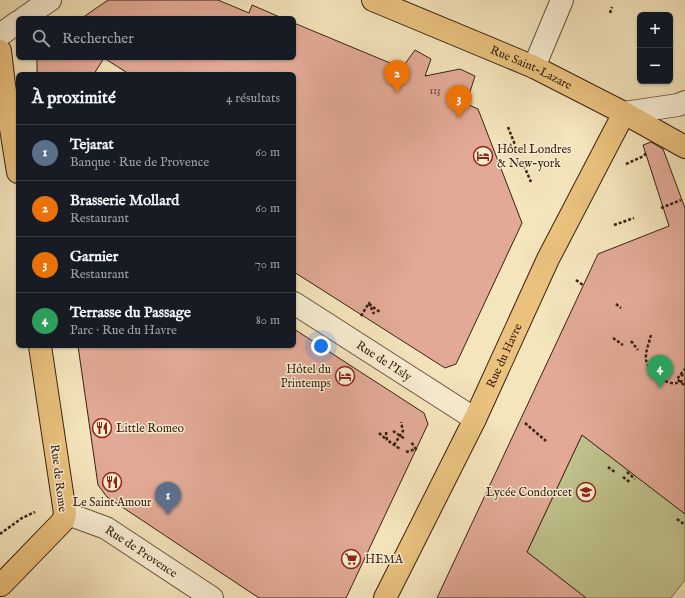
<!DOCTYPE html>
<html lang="fr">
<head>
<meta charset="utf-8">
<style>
  :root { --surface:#171b24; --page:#242831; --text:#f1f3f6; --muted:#9ea1a6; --line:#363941; --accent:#c59692 }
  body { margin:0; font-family:"IM FELL English",serif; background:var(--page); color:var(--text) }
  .controls { position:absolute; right:12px; top:12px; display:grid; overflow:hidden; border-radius:6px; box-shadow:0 1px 3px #0004 }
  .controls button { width:36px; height:36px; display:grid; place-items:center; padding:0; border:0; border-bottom:1px solid var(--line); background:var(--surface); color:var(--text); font:20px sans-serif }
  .you { position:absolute; left:321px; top:346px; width:14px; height:14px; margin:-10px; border:3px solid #fff; border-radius:50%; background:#1a73e8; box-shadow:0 0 0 6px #1a73e833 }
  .badge { display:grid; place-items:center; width:26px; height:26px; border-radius:50%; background:var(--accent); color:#fff; font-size:13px; font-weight:700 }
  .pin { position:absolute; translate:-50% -33px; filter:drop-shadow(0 1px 2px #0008) }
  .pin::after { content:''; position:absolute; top:21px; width:14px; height:12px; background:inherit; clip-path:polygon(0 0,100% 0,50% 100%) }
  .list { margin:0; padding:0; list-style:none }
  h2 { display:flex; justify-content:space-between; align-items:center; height:52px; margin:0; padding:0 16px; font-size:17px }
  h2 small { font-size:13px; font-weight:400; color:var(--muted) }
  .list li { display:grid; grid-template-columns:26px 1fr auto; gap:12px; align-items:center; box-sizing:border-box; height:56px; padding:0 16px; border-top:1px solid var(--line) }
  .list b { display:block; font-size:15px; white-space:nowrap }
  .list p { margin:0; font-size:13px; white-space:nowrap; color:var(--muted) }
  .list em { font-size:13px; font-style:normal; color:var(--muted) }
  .icon { flex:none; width:22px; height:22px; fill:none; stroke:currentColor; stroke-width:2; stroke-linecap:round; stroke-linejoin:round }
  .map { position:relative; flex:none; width:685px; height:598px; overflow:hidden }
  .search { position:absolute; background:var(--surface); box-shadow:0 1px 3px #0004; left:16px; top:16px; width:280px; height:44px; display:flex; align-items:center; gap:10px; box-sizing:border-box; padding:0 14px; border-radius:6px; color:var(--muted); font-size:15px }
  .panel { position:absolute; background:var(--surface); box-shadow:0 1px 3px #0004; left:16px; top:72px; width:280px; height:276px; border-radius:6px }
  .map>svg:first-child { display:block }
  .green { fill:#c0c38e; stroke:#7d7250 }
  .building { fill:#e2aa96; stroke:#3a2013 }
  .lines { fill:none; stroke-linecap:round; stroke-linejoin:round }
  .minor-casing { stroke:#69513d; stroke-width:24 }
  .major-casing { stroke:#3a2013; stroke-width:24 }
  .path { stroke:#3a2013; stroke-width:2.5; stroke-dasharray:3 2; stroke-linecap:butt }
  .minor { stroke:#f8eed3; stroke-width:22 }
  .major { stroke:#eac27e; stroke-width:22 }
  .labels { text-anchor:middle; stroke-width:3; stroke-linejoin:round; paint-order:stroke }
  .number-label { font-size:10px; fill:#644234 }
  .street-label { font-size:12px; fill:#3a2013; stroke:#f8eed3 }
  .poi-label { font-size:12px; fill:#3a2013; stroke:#f8eed3; text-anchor:start }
</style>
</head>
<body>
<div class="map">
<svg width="685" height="598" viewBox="0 0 685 598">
  <rect width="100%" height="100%" fill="#f5e5bc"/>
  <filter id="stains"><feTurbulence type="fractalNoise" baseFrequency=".005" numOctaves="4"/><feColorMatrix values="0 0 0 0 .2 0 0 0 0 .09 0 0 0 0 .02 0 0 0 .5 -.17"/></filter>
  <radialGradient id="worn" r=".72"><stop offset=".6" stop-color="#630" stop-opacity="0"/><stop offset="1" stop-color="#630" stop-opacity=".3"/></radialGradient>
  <polygon class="green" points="582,435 685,514 685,580 671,598 586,598 527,552"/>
  <g class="building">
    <polygon points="108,0 218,0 249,13 252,5 282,18 82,18"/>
    <polygon points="294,23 402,68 415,50 431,59 425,76 460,69 475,76 469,95 470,96 467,104 478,109 522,223 456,364 445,368 294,272 294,74 129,74 104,58 294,58"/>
    <polygon points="37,58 104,58 94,74 37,74"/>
    <polygon points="651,142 663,149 685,208 685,514 582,435 527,552 586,598 437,598 598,254 669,226 643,145"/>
    <polygon points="294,329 424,413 428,424 346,598 259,598 107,497 98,485 78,346 294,346"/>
  </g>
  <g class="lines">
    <defs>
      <g id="minor">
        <polyline points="24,18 50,0"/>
        <polyline points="0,35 18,22"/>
        <polyline points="534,67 562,0"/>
        <polyline points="624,113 678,105 685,102"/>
        <path id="s1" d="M 294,303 L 475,419"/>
        <path id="s2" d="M 65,513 L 106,528 L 212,598"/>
      </g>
      <g id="major">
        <path id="s3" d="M 373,0 L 534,67 L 624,113 L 685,147"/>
        <polyline points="0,51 4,85 18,172"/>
        <polyline points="1,585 63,521 65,513 40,346"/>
        <path id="s4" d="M 385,598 L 475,419 L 548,259 L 624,113"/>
      </g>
    </defs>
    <use href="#minor" class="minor-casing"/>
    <use href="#major" class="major-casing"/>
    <g class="path">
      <polyline points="610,13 612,7"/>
      <polyline points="508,127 517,150"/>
      <polyline points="522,161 531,182"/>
      <polyline points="626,164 644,156 646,153"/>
      <polyline points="661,208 681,200"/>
      <polyline points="614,225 634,218"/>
      <polyline points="576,280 583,285"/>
      <polyline points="369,304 381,313"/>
      <polyline points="616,304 621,308"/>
      <polyline points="361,316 369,303 374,314"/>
      <path d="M 651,335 C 649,343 645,352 646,360 C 648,371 665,385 676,383 C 679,383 682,381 685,380"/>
      <polyline points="613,338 623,345"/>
      <polyline points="631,341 638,350"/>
      <polyline points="681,374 685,378"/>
      <polyline points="684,385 677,379 685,369"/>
      <polyline points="525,423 546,441"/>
      <polyline points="393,431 405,439"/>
      <polyline points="386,432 387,440 400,449"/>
      <polyline points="379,433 387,440"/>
      <polyline points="394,445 403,431 401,422"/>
      <polyline points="406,452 416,449 411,442"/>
      <polyline points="608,467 616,473"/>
      <polyline points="627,472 635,479"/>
      <polyline points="623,477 631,483"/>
      <polyline points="677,519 685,525"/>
      <polyline points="0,534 22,518 35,512"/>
    </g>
    <use href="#minor" class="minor"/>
    <use href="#major" class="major"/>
  </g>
  <defs>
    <symbol id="hotel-ring" viewBox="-11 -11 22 22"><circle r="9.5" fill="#f8eed3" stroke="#8f2418" stroke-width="1.5"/><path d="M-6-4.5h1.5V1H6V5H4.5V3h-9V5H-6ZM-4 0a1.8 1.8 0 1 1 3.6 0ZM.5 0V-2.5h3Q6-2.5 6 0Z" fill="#8f2418"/></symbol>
    <symbol id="restaurant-ring" viewBox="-11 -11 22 22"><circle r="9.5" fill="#f8eed3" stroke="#8f2418" stroke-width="1.5"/><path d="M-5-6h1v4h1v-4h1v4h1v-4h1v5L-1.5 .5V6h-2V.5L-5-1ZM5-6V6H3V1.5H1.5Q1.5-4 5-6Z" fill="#8f2418"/></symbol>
    <symbol id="school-ring" viewBox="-11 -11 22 22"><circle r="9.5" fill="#f8eed3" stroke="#8f2418" stroke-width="1.5"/><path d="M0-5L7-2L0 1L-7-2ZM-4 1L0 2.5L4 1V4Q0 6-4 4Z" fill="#8f2418"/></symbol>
    <symbol id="supermarket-ring" viewBox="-11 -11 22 22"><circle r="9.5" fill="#f8eed3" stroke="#8f2418" stroke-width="1.5"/><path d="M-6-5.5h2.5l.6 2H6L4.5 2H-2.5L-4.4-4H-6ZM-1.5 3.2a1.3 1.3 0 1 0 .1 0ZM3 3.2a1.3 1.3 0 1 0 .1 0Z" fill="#8f2418"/></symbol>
  </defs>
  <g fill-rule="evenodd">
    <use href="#hotel-ring" x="472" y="145" width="22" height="22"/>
    <use href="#hotel-ring" x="334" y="365" width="22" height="22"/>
    <use href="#restaurant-ring" x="91" y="417" width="22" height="22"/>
    <use href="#restaurant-ring" x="101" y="471" width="22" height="22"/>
    <use href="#school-ring" x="575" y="481" width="22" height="22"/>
    <use href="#supermarket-ring" x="340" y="548" width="22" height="22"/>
  </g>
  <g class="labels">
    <g class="number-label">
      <text x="435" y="94">113</text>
    </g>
    <g class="street-label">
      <text dy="4" stroke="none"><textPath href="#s3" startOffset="172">Rue Saint-Lazare</textPath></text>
      <text dy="4" stroke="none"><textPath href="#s4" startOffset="270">Rue du Havre</textPath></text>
      <text dy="4" stroke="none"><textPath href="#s1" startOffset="107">Rue de l'Isly</textPath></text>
      <text transform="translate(59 478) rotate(83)" y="4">Rue de Rome</text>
      <text dy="4" stroke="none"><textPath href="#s2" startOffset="86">Rue de Provence</textPath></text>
    </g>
    <g class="poi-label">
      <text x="497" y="153">Hôtel Londres<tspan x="497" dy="14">&amp; New-york</tspan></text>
      <text x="331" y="373" text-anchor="end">Hôtel du<tspan x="331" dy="14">Printemps</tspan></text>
      <text x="116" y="432">Little Romeo</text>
      <text x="572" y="496" text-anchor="end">Lycée Condorcet</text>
      <text x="112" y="506" text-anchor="middle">Le Saint Amour</text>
      <text x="365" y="563">HEMA</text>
    </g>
  </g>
  <rect width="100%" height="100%" filter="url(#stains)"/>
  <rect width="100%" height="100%" fill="url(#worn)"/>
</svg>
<div class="controls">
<button>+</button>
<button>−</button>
</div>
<div class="you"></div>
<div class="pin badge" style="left:168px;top:515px;background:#5c6f8a">1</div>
<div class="pin badge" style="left:397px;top:93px;background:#e8710a">2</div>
<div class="pin badge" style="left:459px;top:118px;background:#e8710a">3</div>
<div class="pin badge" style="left:660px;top:388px;background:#2e9e5b">4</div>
<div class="search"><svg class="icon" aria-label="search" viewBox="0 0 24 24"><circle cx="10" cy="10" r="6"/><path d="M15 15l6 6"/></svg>Rechercher</div>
<section class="panel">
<h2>À proximité<small>4 résultats</small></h2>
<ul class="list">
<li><span class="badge" style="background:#5c6f8a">1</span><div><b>Tejarat</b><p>Banque · Rue de Provence</p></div><em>60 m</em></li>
<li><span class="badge" style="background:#e8710a">2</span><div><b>Brasserie Mollard</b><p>Restaurant</p></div><em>60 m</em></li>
<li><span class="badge" style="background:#e8710a">3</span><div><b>Garnier</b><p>Restaurant</p></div><em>70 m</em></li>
<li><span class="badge" style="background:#2e9e5b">4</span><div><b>Terrasse du Passage</b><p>Parc · Rue du Havre</p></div><em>80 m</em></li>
</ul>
</section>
</div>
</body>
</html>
